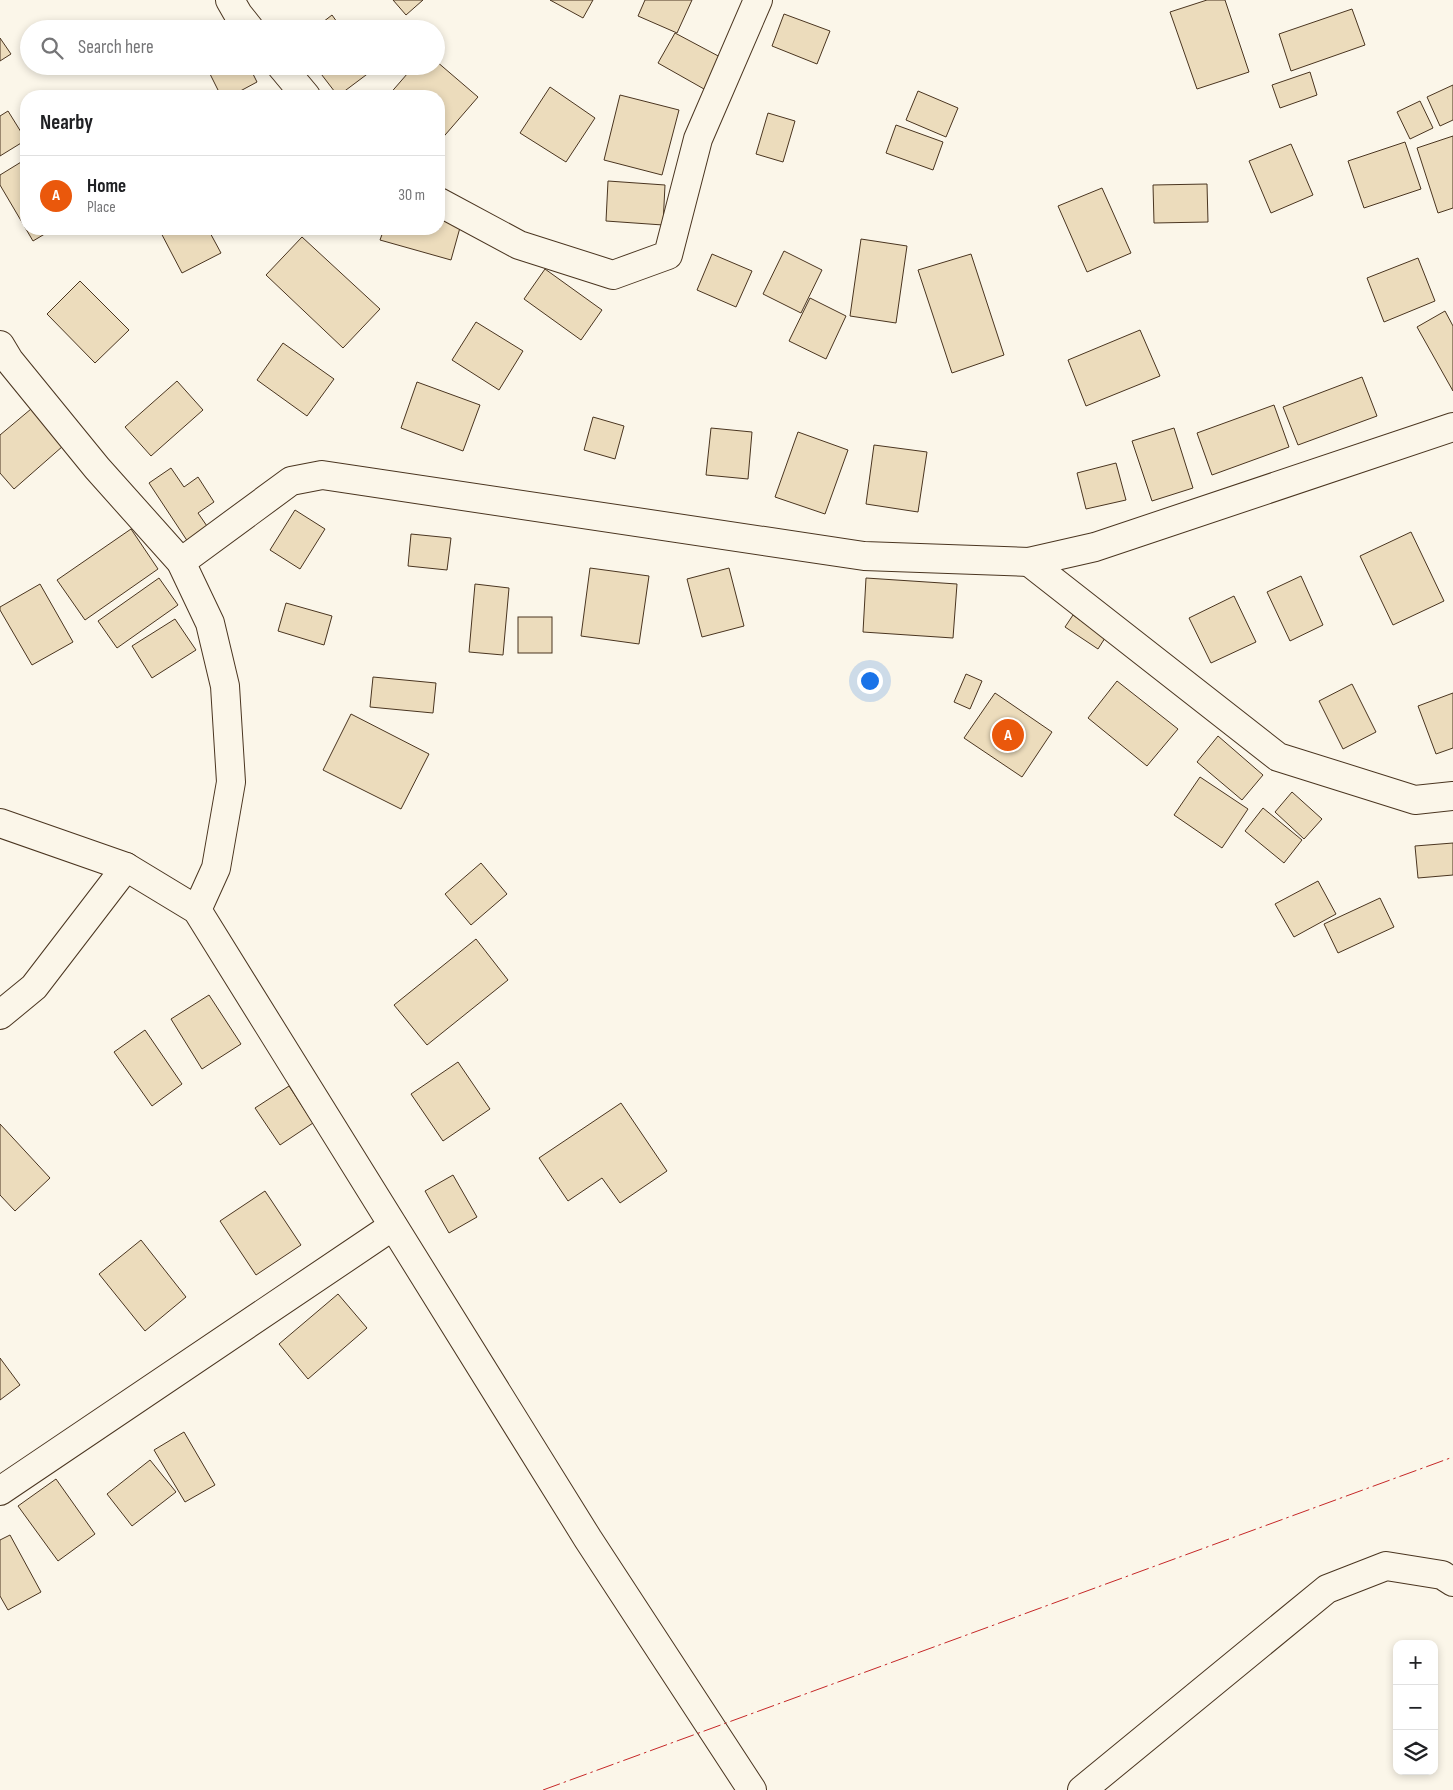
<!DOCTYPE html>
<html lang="en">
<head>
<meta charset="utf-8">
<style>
  :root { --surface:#fff; --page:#f6f6f6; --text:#202124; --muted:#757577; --line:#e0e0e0; --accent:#ea580c }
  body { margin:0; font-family:"Sofia Sans Condensed",sans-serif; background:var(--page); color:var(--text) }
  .controls { position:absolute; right:15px; bottom:15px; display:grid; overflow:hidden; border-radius:10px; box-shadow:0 2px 8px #0003 }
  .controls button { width:45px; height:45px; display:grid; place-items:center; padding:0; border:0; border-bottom:1px solid var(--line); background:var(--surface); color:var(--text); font:25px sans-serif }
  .you { position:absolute; left:869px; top:680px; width:18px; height:18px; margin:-12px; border:4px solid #fff; border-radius:50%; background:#1a73e8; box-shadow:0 0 0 8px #1a73e833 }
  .badge { display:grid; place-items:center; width:32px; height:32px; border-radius:50%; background:var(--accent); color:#fff; font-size:16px; font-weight:700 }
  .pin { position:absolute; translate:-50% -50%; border:2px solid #fff; box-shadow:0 1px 5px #0006 }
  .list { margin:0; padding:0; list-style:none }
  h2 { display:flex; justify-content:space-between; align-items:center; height:65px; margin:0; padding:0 20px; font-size:21px }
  h2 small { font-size:16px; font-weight:400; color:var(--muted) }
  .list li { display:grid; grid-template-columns:32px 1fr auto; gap:15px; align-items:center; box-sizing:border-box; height:80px; padding:0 20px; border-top:1px solid var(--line) }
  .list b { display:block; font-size:19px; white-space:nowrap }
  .list p { margin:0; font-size:16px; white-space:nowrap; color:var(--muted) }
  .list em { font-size:16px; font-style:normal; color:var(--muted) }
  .icon { flex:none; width:28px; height:28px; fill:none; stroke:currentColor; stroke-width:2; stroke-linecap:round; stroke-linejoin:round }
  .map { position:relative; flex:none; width:1453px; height:1790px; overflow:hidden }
  .search { position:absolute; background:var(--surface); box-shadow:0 2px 8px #0003; left:20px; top:20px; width:425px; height:55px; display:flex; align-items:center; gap:12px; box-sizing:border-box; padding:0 18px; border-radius:28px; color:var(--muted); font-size:19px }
  .panel { position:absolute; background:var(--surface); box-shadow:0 2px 8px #0003; left:20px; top:90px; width:425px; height:145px; border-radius:20px }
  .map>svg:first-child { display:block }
  .building { fill:#ecdcbc; stroke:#4a3520 }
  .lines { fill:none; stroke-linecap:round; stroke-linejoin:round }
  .street-casing { stroke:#4a3520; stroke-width:30 }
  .secondary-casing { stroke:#4a3520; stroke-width:30 }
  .street { stroke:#fbf6e9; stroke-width:28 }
  .secondary { stroke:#fbf6e9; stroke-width:28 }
  .power { stroke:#c62828; stroke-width:1; stroke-dasharray:18 4 2.5 4; stroke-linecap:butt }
</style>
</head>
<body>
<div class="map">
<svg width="1453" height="1790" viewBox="0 0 1453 1790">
  <rect width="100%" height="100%" fill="#fbf6e9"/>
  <g class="building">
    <polygon points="393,0 423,0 406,15"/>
    <polygon points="550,0 593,0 583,18"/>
    <polygon points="645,0 692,0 677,33 638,16"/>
    <polygon points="1207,0 1225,0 1249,72 1197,89 1170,12"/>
    <polygon points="1352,9 1365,45 1291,71 1279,34"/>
    <polygon points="784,14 830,31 817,64 772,46"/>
    <polygon points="332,15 342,29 314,29"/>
    <polygon points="675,33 722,58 704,89 658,63"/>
    <polygon points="0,38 11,54 0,61"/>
    <polygon points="436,61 478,97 439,142 439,96 388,96 414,66 436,66"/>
    <polygon points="206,66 249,66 257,82 231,96 221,96"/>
    <polygon points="315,66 372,66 374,69 338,96"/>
    <polygon points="1310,72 1317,95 1280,108 1272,85"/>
    <polygon points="1453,85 1453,120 1440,126 1427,97"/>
    <polygon points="550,87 595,118 566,162 520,133"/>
    <polygon points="918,91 958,108 946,137 906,120"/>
    <polygon points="620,95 679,110 662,175 604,160"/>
    <polygon points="1420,101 1433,128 1410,139 1397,112"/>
    <polygon points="8,111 26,140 0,156 0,116"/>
    <polygon points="768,113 795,121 783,162 756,154"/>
    <polygon points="896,125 943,142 933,170 886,153"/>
    <polygon points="1453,136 1453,208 1438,213 1417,148"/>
    <polygon points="1405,142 1421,189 1364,208 1348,161"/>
    <polygon points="1291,144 1313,195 1271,213 1249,161"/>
    <polygon points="26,159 26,229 53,229 33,241 0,185 0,175"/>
    <polygon points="608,181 665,185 663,225 606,221"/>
    <polygon points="1207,184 1208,222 1154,223 1153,185"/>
    <polygon points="1102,188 1131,253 1087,272 1058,206"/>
    <polygon points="439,218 461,224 451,260 380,240 384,229 439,229"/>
    <polygon points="159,229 208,229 221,253 182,273"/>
    <polygon points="302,237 380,309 343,348 266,275"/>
    <polygon points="861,239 907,246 896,323 850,316"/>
    <polygon points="784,251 822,270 801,313 763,294"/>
    <polygon points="712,254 752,271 736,307 697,290"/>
    <polygon points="971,254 1004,355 952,373 918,270"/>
    <polygon points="1418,258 1435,301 1384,322 1367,278"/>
    <polygon points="545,269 602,310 581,340 524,299"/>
    <polygon points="80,281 129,330 95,363 47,314"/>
    <polygon points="810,298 846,316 826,359 789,341"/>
    <polygon points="1445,311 1453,326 1453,391 1417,327"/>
    <polygon points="476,322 523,351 499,390 452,360"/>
    <polygon points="1140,330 1160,376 1086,406 1068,360"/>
    <polygon points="283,343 334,379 307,416 257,380"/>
    <polygon points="1362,377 1377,416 1298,445 1283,407"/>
    <polygon points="177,381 203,410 151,456 125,427"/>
    <polygon points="417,382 480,405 463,451 401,428"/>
    <polygon points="1274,405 1289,447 1212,475 1197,433"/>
    <polygon points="31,409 63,446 14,489 0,473 0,435"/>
    <polygon points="593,417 624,426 615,459 584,450"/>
    <polygon points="711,428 752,432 748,479 706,475"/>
    <polygon points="1174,428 1193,488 1152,501 1132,441"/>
    <polygon points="798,432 848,450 825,514 775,497"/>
    <polygon points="874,445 927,452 918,512 866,504"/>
    <polygon points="1116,463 1126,500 1086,509 1077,473"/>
    <polygon points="171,468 184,487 198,477 214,502 198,513 209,529 188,542 149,483"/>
    <polygon points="295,510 325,529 300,569 270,550"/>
    <polygon points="131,529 158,569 85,620 57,580"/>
    <polygon points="1411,532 1444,601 1393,625 1360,556"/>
    <polygon points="411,534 451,538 447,570 408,566"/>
    <polygon points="590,568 649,576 639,644 581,636"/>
    <polygon points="729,568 744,626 702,637 687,579"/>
    <polygon points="1301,576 1323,625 1290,641 1267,592"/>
    <polygon points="159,578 178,605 117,648 98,621"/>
    <polygon points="866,578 957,584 953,638 863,632"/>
    <polygon points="40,584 73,642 32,665 0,610 0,607"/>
    <polygon points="475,584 509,588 503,655 469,652"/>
    <polygon points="1234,596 1256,642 1211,663 1189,618"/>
    <polygon points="286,603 332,616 324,645 278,631"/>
    <polygon points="1073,615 1105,638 1098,649 1065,627"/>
    <rect x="518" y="617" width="34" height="36"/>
    <polygon points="175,619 196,650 152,678 132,646"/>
    <polygon points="966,674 982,681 970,709 954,702"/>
    <polygon points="373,677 436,683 433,713 370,707"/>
    <polygon points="1117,681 1178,729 1147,766 1088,718"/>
    <polygon points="1352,684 1376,732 1343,749 1319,701"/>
    <polygon points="995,693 1052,732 1022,777 964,738"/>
    <polygon points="1453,693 1453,748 1436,754 1418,706"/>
    <polygon points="351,714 429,754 401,809 323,770"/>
    <polygon points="1218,736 1263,775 1242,800 1197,762"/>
    <polygon points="1200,777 1248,809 1222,848 1174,815"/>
    <polygon points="1292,792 1322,819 1304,839 1275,812"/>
    <polygon points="1263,808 1302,840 1284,863 1245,831"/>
    <polygon points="1453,843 1453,875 1418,878 1415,846"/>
    <polygon points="481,863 507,894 471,925 445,894"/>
    <polygon points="1318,881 1336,914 1294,937 1275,904"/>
    <polygon points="1380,898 1394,927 1338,953 1324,924"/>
    <polygon points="476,939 508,980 427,1045 394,1005"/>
    <polygon points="209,995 241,1044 202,1069 171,1019"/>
    <polygon points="145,1030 182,1084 152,1106 114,1052"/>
    <polygon points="458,1062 490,1109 443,1141 411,1094"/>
    <polygon points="289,1086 313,1123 280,1145 255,1108"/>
    <polygon points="621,1103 667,1171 620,1203 602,1178 568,1201 539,1158"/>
    <polygon points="0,1124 50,1178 15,1211 0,1195"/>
    <polygon points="453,1175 477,1217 449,1233 425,1191"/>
    <polygon points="265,1191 301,1245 256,1275 220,1221"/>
    <polygon points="141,1240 186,1297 145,1331 99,1274"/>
    <polygon points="338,1294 367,1328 308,1379 279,1344"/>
    <polygon points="0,1358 20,1385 0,1400"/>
    <polygon points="184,1432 215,1485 185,1502 154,1450"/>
    <polygon points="150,1460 176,1492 132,1526 107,1494"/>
    <polygon points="56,1479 95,1534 58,1561 18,1506"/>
    <polygon points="10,1535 41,1592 8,1610 0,1596 0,1540"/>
  </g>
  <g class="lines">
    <defs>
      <g id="street">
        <polyline points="230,0 238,14 250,29"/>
        <polyline points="281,66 306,96"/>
        <polyline points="439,202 519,245 613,275 668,255 698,139 758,0"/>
        <polyline points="0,345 9,360 97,468 181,562 210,623 225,686 231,782 216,868 197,910"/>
        <polyline points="181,562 291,481 322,475 864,556 1029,562 1095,547 1453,427"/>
        <polyline points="1029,562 1278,757 1415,800 1453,796"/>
        <polyline points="0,1015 34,987 126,867"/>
        <polyline points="0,1491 393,1226"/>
        <polyline points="1082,1790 1327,1589 1386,1566 1442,1575 1453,1582"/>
      </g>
      <polyline id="secondary" points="0,823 126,867 197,910 588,1539 752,1790"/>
    </defs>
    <use href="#street" class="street-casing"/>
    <use href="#secondary" class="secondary-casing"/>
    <use href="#street" class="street"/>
    <use href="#secondary" class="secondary"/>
    <polyline class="power" points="543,1790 1453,1457"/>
  </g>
</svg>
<div class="controls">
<button>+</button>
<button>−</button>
<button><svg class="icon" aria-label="layers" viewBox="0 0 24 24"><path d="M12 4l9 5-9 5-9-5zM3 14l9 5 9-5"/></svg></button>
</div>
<div class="you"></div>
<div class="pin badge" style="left:1008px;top:735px">A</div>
<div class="search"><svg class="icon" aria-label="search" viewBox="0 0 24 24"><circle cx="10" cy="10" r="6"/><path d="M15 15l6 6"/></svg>Search here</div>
<section class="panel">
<h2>Nearby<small></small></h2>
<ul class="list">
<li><span class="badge">A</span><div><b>Home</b><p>Place</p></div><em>30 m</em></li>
</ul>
</section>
</div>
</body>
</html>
